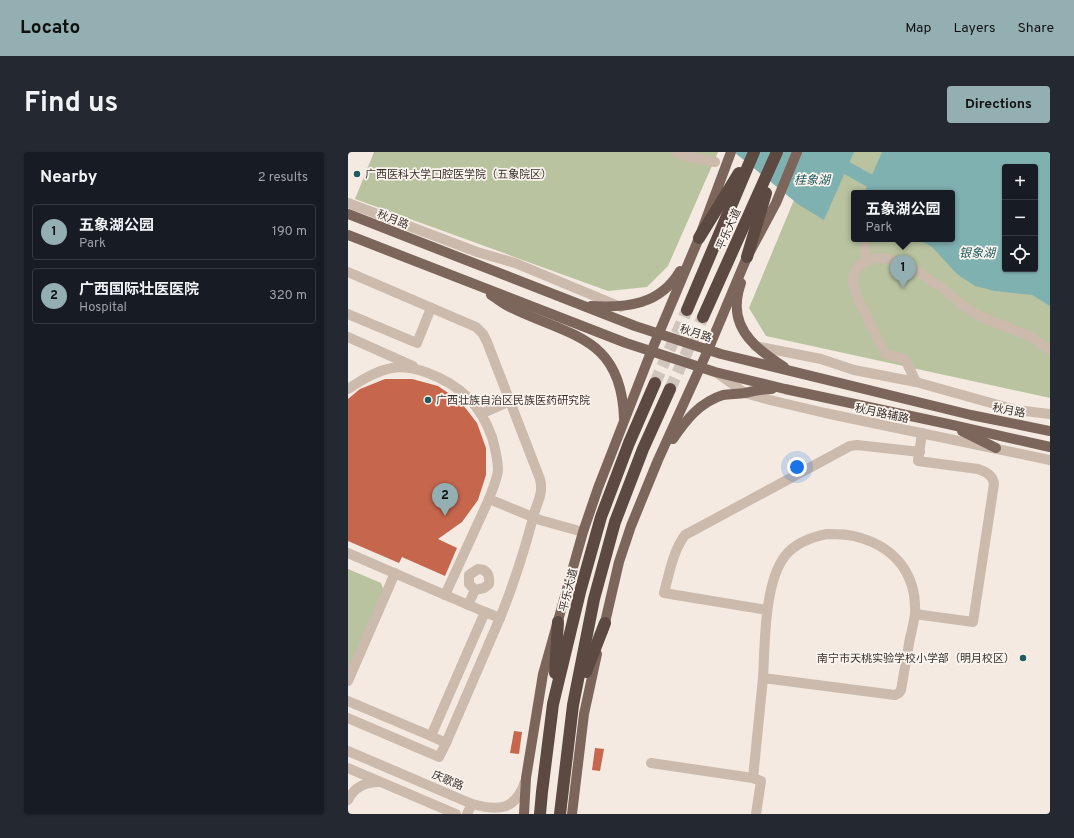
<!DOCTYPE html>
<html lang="en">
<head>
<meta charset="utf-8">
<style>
  :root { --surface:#171b24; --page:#242831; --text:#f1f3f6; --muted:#9ea1a6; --line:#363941; --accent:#93afb1 }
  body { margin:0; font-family:Overpass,"Noto Sans SC",sans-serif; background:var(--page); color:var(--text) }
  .controls { position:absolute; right:12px; top:12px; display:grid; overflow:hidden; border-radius:4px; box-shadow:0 1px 3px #0004 }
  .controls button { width:36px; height:36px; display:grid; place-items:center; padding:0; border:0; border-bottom:1px solid var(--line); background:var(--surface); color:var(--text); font:20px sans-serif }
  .you { position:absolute; left:449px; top:315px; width:14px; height:14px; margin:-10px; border:3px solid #fff; border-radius:50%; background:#1a73e8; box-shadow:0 0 0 6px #1a73e833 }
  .badge { display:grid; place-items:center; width:26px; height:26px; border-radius:50%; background:var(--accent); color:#111; font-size:13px; font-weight:700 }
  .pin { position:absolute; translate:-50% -33px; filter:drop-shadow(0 1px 2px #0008) }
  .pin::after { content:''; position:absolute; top:21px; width:14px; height:12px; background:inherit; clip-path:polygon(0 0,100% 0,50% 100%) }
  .popup { position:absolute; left:503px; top:38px; width:104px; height:52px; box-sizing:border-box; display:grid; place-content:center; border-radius:4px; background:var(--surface); filter:drop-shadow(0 1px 3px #0005); font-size:13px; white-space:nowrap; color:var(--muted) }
  .popup b { font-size:15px; color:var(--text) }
  .popup::after { content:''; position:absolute; left:50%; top:100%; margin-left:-8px; border:8px solid transparent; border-top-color:var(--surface) }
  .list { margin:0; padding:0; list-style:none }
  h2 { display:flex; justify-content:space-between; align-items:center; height:52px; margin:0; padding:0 16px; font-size:17px }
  h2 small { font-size:13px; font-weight:400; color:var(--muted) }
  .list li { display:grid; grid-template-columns:26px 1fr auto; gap:12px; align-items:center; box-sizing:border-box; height:56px; margin:0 8px 8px; padding:0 8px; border:1px solid var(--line); border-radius:4px }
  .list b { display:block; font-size:15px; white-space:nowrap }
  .list p { margin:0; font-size:13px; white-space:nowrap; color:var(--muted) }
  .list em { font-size:13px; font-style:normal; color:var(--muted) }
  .icon { flex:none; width:22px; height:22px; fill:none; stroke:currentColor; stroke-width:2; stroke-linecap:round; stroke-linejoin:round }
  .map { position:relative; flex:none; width:702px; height:662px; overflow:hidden; border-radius:4px }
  header { display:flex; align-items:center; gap:24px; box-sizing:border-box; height:56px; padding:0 20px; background:var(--accent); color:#111 }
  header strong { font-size:19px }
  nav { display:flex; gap:22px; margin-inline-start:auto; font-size:14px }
  .intro { display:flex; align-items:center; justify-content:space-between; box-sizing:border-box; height:96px; padding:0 24px }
  h1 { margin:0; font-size:28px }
  .button { padding:10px 18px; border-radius:4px; background:var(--accent); color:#111; font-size:14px; font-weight:700 }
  main { display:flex; gap:24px; padding:0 24px }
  aside { flex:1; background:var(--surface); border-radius:4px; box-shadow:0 1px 3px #0004 }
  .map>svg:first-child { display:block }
  .green { fill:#b9c3a0; fill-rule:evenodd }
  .water { fill:#80b1b1; fill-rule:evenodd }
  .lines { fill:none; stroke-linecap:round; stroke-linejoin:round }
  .river { stroke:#80b1b1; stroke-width:13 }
  .building { fill:#c6664d }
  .highway-tunnel { stroke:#cfc5bd; stroke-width:12; stroke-dasharray:12 6; stroke-linecap:butt }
  .minor { stroke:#ccbaac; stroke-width:10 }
  .major { stroke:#7c665c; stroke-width:10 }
  .highway { stroke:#5c4942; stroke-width:12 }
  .poi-dot { fill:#205b5d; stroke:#fbf4ee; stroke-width:1.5 }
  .labels { text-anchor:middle; stroke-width:3.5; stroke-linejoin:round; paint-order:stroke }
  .poi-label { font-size:11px; fill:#3b302b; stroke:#fbf4ee; text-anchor:start }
  .street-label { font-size:11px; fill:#3b302b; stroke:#fbf4ee }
  .water-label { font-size:12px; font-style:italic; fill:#205b5d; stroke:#fbf4ee }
</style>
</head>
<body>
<header>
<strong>Locato</strong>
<nav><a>Map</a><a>Layers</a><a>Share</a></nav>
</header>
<div class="intro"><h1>Find us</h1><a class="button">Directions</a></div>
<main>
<aside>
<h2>Nearby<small>2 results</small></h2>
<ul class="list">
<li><span class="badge">1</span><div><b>五象湖公园</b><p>Park</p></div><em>190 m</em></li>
<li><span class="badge">2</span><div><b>广西国际壮医医院</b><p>Hospital</p></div><em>320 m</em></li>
</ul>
</aside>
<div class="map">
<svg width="702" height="662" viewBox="0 0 702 662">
  <rect width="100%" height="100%" fill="#f4eae1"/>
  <g class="green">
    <polygon points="26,0 370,0 320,114 299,135 260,139 7,47"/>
    <path d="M 466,0 L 702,0 L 702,246 L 418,184 L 401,156 ZM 657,15 L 687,15 L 687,117 L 657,117 ZM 506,41 L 604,41 L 604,87 L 506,87 Z"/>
    <polygon points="0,417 33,431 36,439 0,522"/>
  </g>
  <g class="water">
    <polygon points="386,0 506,0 476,68 451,53"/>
    <path d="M 534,0 L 702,0 L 702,154 L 684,143 L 647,139 L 627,134 L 609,122 L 584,95 L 570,87 L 604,87 L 604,41 L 516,41 ZM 657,15 L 687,15 L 687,117 L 657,117 Z"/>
  </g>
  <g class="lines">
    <polyline class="river" points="470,0 544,41"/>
  </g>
  <g class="building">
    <polygon points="37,227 64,227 90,234 112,249 129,271 138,296 138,323 130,348 114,370 90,387 109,396 97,424 54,405 51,411 0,389 0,247 12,237"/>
    <polygon points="166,579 174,580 171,602 162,601"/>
    <polygon points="247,596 256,597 252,619 244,618"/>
  </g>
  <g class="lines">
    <g class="highway-tunnel">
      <polyline points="307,231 339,158"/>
      <polyline points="322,237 355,165"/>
    </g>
    <g class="minor">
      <polyline points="328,0 338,4 367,10"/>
      <polyline points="0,51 129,100 167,111 273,155"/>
      <polyline points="517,95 518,109"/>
      <path d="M 0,120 L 128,175 L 135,182 L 139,190 L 192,327 C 196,343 188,351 185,366 C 176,400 165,434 152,466 L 137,460"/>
      <polyline points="0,162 69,191 83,156"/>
      <polyline points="0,185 65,214"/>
      <polyline points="407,194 473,207 506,218 568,230 668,258 702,262"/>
      <polyline points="369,221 397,241 426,249 477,261 702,308"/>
      <polyline points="568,230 557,207 537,202 509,145 505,130 507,119 511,113 527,106 537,106 557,113 570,120 593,135 613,152 629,163 683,185 702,198"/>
      <path d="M 0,237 C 13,228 28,219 44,216 C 55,214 69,217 80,221 C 112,233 132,252 144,285 C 147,296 150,307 150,318 C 149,328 144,338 141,347 L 192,368 L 235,380"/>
      <polyline points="133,262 162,249"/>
      <path d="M 479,382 C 491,382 502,382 513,386 C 549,397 569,424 567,462 C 566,470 564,478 562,486 C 559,504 556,521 553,538 L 551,541 L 547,543 L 415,526 C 417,492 416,431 437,404 C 447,391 464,385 479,382 Z"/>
      <polyline points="0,401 97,443 141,347"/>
      <path d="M 120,453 L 127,438 L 136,436 L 141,432 C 142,423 139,417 130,417 L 121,423 L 121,432 L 124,435"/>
      <path d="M 419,458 L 316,441 C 321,422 325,399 337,383 L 502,294 L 509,293 L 572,300"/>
      <path d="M 567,462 L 625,470 L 646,332 C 645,323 638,320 630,317 L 570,309 L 574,281"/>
      <polyline points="0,529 47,421"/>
      <polyline points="0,549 83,584 137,460 97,443"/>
      <polyline points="0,566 91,605 98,591"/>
      <polyline points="83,584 98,591 152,466"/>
      <path d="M 0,599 L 124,652 C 150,659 167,659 177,630"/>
      <polyline points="303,611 405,626 413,629 408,662"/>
      <polyline points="0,616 108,662"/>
      <polyline points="405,626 415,526"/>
      <path d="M 0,648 C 6,635 18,630 32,630"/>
      <polyline points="119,662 124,652"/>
    </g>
    <g class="major">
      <polyline points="0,62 287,174 373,202 623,263 702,279"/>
      <polyline points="0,83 278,191 367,220 437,237 600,272 702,295"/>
      <path d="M 393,131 C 391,137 389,144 389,150 C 386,181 413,200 436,215"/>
      <path d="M 143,143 C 150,147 156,153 164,156 C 224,185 273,185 276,266"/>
      <path d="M 243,154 C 279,156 312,153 332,119"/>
      <polyline points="614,279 648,296"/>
      <path d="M 325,287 C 338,268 352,250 375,243 C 382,242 390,242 397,241 C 406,239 415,237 424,237"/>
      <polyline points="255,479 271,410 283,374 310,308 360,198 399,105 428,51 449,0"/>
      <polyline points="176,662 178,626 195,522 235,380 250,336 303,200 351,86 383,0"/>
      <polyline points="224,662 236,562 249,502"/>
    </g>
    <g class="highway">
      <polyline points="351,86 391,21"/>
      <polyline points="399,105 418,41"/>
      <polyline points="339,158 406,0"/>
      <polyline points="355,165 429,0"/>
      <polyline points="238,520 257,471"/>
      <polyline points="207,521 210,470"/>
      <polyline points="192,662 194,640 205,552 232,440 253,365 281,291 307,231"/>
      <polyline points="212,662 225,553 246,447 267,370 295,297 322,237"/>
    </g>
  </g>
  <g class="poi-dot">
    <circle cx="9" cy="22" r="4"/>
    <circle cx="80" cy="248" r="4"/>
    <circle cx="675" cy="506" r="4"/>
  </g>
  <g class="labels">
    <g class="poi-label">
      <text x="17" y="26">广西医科大学口腔医学院（五象院区）</text>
      <text x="88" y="252">广西壮族自治区民族医药研究院</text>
      <text x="667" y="510" text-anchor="end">南宁市天桃实验学校小学部（明月校区）</text>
    </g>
    <g class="street-label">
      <text transform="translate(45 67) rotate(21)" y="4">秋月路</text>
      <text transform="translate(380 77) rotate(-66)" y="4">平乐大道</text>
      <text transform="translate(348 181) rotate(18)" y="4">秋月路</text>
      <text transform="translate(661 258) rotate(11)" y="4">秋月路</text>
      <text transform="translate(534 261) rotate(12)" y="4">秋月路辅路</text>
      <text transform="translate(220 438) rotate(-76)" y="4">平乐大道</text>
      <text transform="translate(100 628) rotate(23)" y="4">庆歌路</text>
    </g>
    <g class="water-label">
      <text x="464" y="32">桂象湖</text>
      <text x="629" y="105">银象湖</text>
    </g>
  </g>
</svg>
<div class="controls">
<button>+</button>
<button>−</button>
<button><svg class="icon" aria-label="locate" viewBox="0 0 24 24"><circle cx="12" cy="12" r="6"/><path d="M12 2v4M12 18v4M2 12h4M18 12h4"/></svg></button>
</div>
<div class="you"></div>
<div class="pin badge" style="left:555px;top:136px">1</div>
<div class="popup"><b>五象湖公园</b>Park</div>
<div class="pin badge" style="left:97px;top:364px">2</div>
</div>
</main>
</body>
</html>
